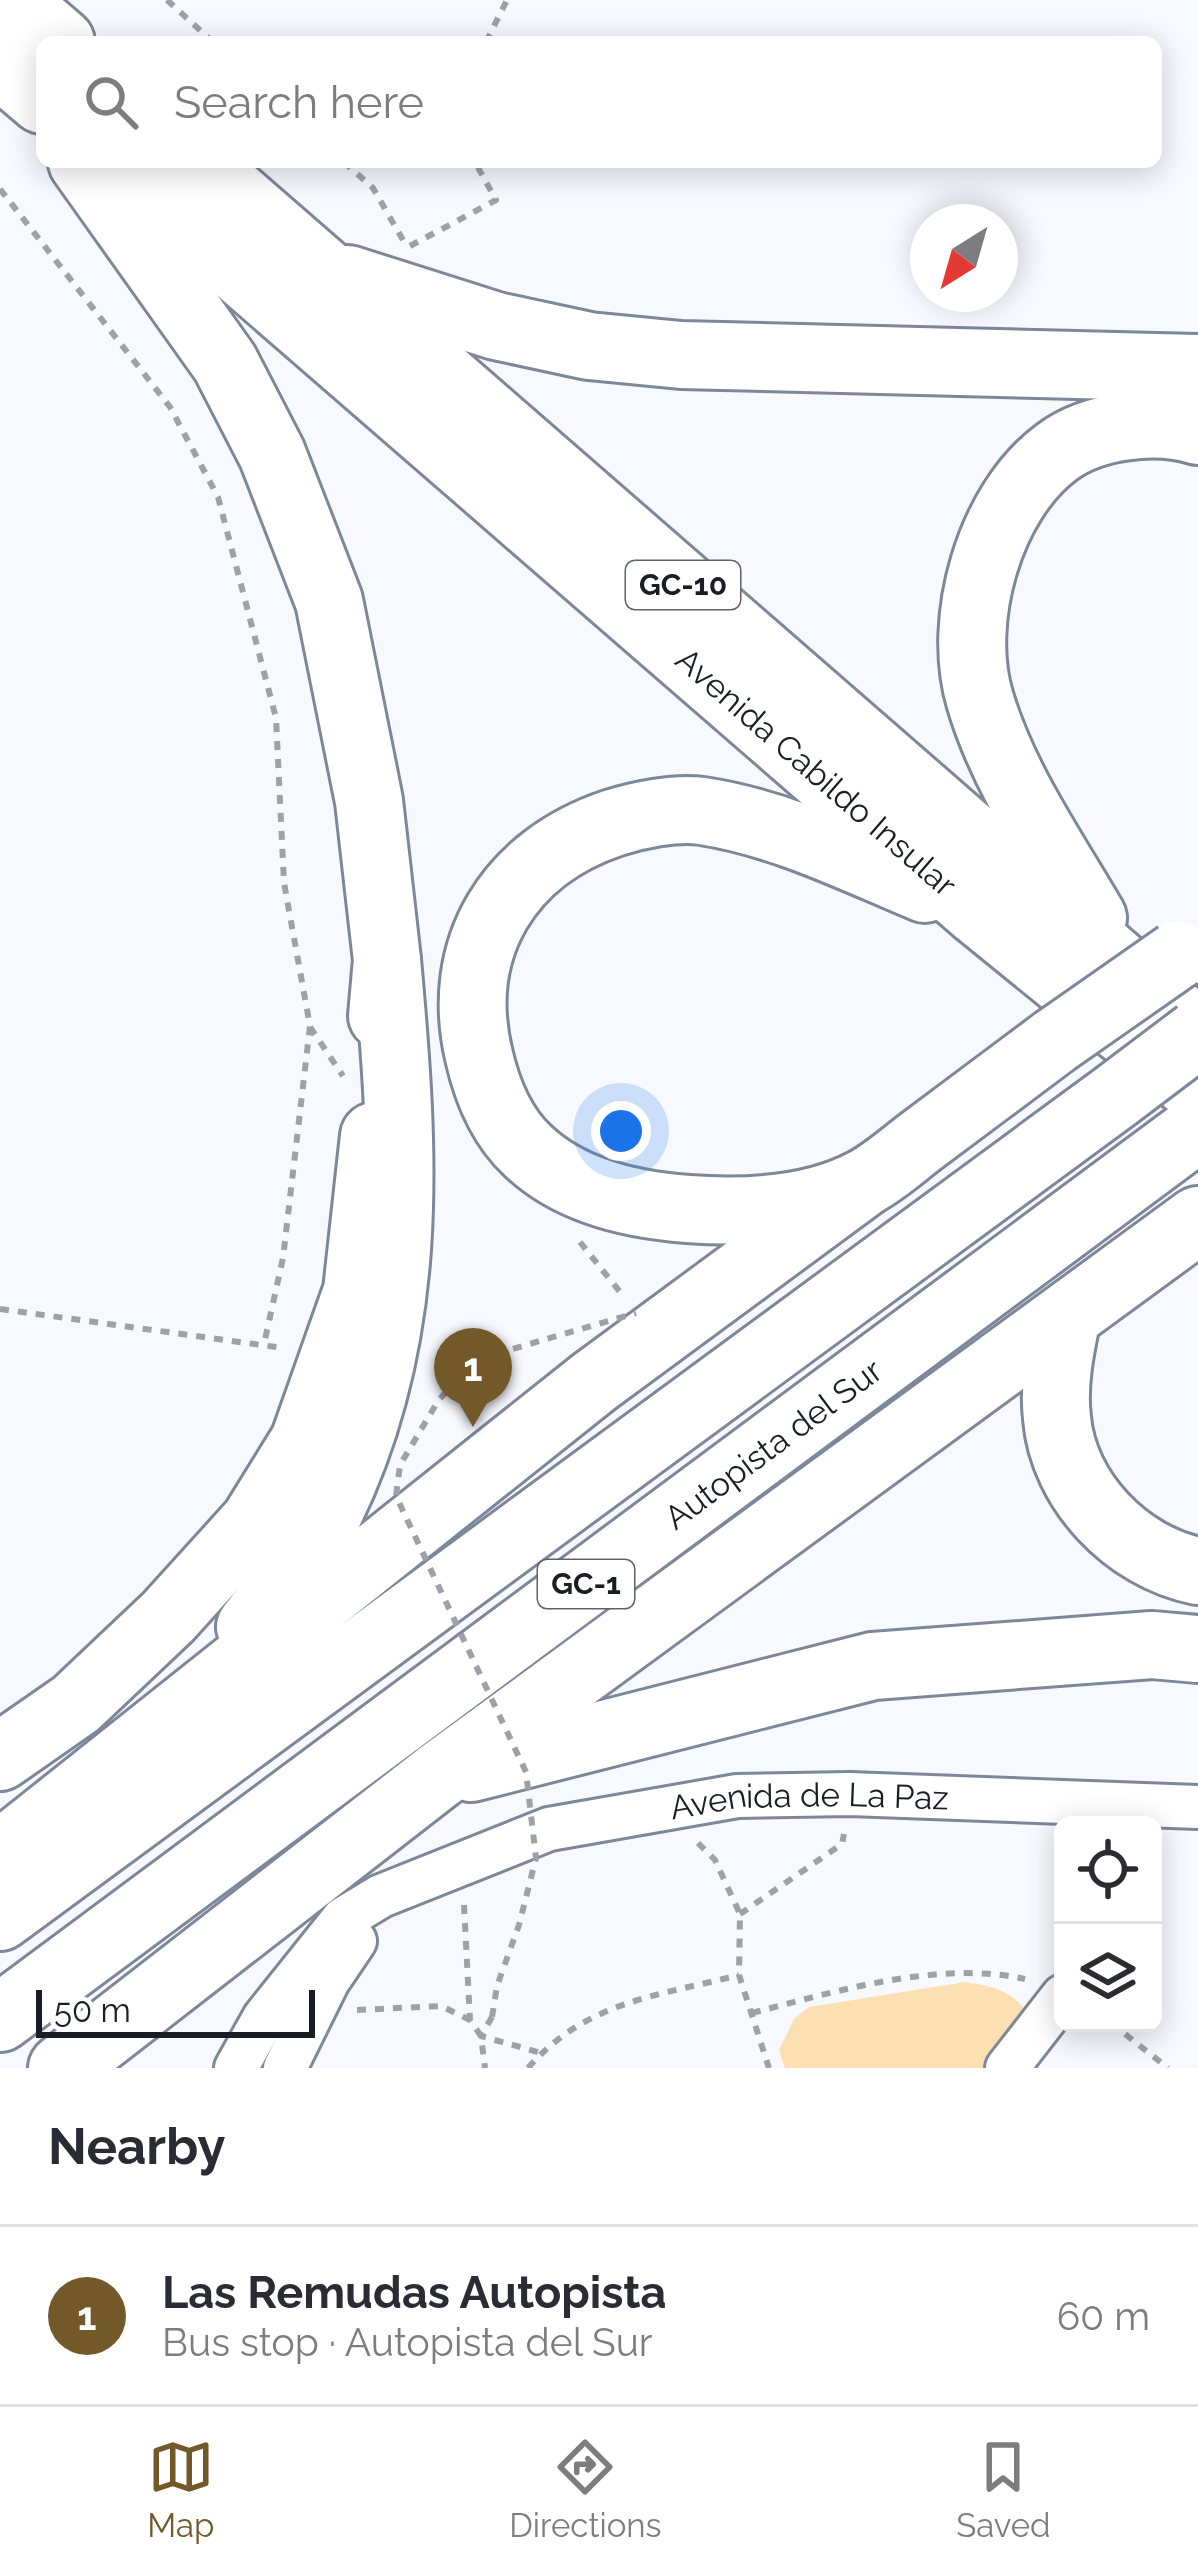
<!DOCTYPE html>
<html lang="en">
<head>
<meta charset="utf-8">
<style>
  :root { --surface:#fff; --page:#f7f7f7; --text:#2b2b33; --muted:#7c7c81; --line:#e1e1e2; --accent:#73592a }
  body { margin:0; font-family:Raleway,sans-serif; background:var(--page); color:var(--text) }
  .controls { position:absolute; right:36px; bottom:36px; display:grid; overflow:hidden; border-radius:18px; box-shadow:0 6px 30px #0003 }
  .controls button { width:108px; height:108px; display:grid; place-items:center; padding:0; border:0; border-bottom:3px solid var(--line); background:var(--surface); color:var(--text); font:60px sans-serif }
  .compass { position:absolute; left:910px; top:204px; width:108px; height:108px; border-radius:50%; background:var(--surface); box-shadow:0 6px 30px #0003; rotate:217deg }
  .scale { position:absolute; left:36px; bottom:30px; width:279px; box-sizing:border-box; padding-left:12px; border:6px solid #191d24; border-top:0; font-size:33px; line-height:42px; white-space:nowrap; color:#191d24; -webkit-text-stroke:9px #fff; paint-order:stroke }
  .you { position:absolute; left:621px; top:1131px; width:42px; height:42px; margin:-30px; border:9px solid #fff; border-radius:50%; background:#1a73e8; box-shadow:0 0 0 18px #1a73e833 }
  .badge { display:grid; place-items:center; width:78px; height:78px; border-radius:50%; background:var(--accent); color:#fff; font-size:39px; font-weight:700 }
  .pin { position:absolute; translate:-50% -99px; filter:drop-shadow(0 3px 6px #0008) }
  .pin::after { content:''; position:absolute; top:63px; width:42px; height:36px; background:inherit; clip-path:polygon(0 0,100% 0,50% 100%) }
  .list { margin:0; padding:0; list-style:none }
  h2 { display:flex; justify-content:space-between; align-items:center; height:156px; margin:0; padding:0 48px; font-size:51px }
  h2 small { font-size:39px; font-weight:400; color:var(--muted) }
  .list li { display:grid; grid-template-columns:78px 1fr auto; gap:36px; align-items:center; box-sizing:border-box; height:180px; padding:0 48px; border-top:3px solid var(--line) }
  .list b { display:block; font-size:45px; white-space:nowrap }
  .list p { margin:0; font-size:39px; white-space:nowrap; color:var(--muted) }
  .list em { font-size:39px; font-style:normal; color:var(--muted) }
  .icon { flex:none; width:66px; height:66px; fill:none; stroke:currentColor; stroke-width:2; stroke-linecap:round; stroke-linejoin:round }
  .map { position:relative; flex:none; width:1198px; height:2068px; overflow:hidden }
  .search { position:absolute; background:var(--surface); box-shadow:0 6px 30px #0003; left:36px; right:36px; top:36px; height:132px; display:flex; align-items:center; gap:30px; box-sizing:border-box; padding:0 42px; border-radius:18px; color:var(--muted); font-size:45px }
  .sheet { height:336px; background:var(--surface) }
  nav { display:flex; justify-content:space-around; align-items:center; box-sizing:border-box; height:168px; border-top:3px solid var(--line); background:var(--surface); font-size:33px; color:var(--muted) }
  nav a { display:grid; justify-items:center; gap:6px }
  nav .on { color:var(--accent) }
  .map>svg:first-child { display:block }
  .green { fill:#fce0b2 }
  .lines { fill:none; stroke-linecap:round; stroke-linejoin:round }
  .street-casing { stroke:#7d879a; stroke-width:48 }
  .primary-casing { stroke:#7d879a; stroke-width:72 }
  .highway-casing { stroke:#7d879a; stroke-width:72 }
  .path { stroke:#9ea1a7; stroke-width:6; stroke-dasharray:9 9; stroke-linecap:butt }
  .street { stroke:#fff; stroke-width:42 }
  .primary { stroke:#fff; stroke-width:66 }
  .highway { stroke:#fff; stroke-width:66 }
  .primary-bridge-casing { stroke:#7d879a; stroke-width:72; stroke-linecap:butt }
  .highway-bridge-casing { stroke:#7d879a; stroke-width:72; stroke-linecap:butt }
  .path-bridge { stroke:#9ea1a7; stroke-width:6; stroke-dasharray:9 9; stroke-linecap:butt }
  .primary-bridge { stroke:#fff; stroke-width:66 }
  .highway-bridge { stroke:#fff; stroke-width:66 }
  .labels { text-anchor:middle; stroke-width:9; stroke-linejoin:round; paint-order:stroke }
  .shield { fill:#fff; stroke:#5e6166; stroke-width:3 }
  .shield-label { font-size:30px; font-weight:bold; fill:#191d24 }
  .street-label { font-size:33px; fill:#191d24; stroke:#fff }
</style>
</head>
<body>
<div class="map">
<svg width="1198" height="2068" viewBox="0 0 1198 2068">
  <rect width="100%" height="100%" fill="#f7f9fe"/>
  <path class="green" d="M 965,1982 C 995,1987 1014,1990 1030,2018 L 996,2068 L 785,2068 L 779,2050 L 794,2019 L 809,2007 Z"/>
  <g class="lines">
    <defs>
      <g id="street">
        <path id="s1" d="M 236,2068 L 264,2018 L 343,1919 L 381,1896 L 549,1829 L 737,1796 L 850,1794 L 1198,1807"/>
        <polyline points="285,2068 328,1981 355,1941"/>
        <polyline points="1007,2068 1063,1996"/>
      </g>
      <g id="primary">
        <polyline points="12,0 61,42"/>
        <polyline points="0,64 42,100"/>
        <polyline points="82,162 225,363 272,454 329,601 369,801 387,960 382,1016"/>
        <polyline points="198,162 1182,1019"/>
        <path id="s2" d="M 121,168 L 978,912 L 1198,1091"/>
        <polyline points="348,279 496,326 589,346 681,355 1198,368"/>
        <path d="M 925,889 C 853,859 781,823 702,811 C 676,807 638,815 613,823 C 509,858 453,947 479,1056 C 487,1091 501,1126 528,1151 C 570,1191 632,1205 688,1209 C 745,1213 813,1210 865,1182 C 886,1171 905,1153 924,1139 C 968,1106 1011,1074 1055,1041"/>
        <path d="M 1093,918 C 1052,848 1003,778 980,700 C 956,621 989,502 1057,452 C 1093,425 1156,418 1198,431"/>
        <path d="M 1067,1317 C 1060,1349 1053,1385 1057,1418 C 1063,1491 1127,1557 1198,1571"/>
        <polyline points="0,1757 76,1704 168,1617 254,1522 304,1441 357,1291 374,1136"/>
        <polyline points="471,1768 873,1666 1152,1645 1198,1649"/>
        <polyline points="62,2068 438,1776 1198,1220"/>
      </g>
      <g id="highway">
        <path d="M 250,1627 C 274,1594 305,1560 324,1523 C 417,1341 405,1157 387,960"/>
        <polyline points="0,1855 594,1382 864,1183"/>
        <polyline points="0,1917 1116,1096"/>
        <path id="s3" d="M 0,2018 L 1198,1128"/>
      </g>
    </defs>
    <use href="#street" class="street-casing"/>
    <use href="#primary" class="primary-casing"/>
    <use href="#highway" class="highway-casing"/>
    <g class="path">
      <polyline points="167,0 213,42"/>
      <polyline points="486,42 507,0"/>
      <polyline points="344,162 373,188 403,240"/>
      <polyline points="0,189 170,407 218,497 276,718 284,883 310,1026 283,1258 264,1344"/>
      <polyline points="410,246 496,200 475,162"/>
      <polyline points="310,1027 343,1076"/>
      <polyline points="580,1242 624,1297"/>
      <polyline points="0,1309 283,1348"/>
      <polyline points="698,1843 715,1860 740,1914 739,1975 769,2068"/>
      <polyline points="464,1905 470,2020 481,2036 485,2068"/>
      <polyline points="740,1914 842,1844 844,1834"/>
      <polyline points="357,2010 441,2006 470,2020"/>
      <path d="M 752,2013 C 837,1991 939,1960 1025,1979"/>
      <polyline points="492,2017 481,2036 541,2053"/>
      <polyline points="1111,2023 1168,2068"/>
      <path d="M 528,2068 C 586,2001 658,1996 739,1975"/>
    </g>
    <use href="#street" class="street"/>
    <use href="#primary" class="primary"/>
    <use href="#highway" class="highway"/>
    <defs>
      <polyline id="primary-bridge" points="1055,1041 1178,955"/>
      <polyline id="highway-bridge" points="1116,1096 1198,1034"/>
    </defs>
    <use href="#primary-bridge" class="primary-bridge-casing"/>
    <use href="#highway-bridge" class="highway-bridge-casing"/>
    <polyline class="path-bridge" points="492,2017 497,1986 519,1925 536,1858 526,1772 396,1496 400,1465 438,1401 462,1374 502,1352 636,1313"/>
    <use href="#primary-bridge" class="primary-bridge"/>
    <use href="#highway-bridge" class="highway-bridge"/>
  </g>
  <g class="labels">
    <g class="shield">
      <rect x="626" y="561" width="114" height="48" rx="9"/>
      <rect x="538" y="1560" width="96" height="48" rx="9"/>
    </g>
    <g class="shield-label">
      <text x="683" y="595">GC-10</text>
      <text x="586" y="1594">GC-1</text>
    </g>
    <g class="street-label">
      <text dy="12" stroke="none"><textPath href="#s2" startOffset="921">Avenida Cabildo Insular</textPath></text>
      <text dy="12" stroke="none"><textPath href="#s3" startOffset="963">Autopista del Sur</textPath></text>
      <text dy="12" stroke="none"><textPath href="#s1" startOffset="672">Avenida de La Paz</textPath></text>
    </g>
  </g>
</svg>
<div class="controls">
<button><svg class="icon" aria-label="locate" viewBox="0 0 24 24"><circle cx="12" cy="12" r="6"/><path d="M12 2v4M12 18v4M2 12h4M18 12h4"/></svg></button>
<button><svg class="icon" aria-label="layers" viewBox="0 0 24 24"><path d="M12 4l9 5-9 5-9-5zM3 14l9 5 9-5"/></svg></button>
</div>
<svg class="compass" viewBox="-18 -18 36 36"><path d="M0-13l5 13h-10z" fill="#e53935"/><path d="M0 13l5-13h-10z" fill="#7c7c81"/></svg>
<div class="scale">50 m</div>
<div class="you"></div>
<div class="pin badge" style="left:473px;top:1427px">1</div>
<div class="search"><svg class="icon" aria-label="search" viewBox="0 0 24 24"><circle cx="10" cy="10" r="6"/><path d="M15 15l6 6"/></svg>Search here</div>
</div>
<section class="sheet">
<h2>Nearby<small></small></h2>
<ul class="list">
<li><span class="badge">1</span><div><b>Las Remudas Autopista</b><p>Bus stop · Autopista del Sur</p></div><em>60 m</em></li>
</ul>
</section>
<nav>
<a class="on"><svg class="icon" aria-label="map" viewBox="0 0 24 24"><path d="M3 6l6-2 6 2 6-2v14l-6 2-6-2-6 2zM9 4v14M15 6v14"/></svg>Map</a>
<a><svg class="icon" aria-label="directions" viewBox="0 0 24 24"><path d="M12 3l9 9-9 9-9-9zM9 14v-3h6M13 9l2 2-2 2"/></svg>Directions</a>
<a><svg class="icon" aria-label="saved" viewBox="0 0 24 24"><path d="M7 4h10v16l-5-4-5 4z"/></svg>Saved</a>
</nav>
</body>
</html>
